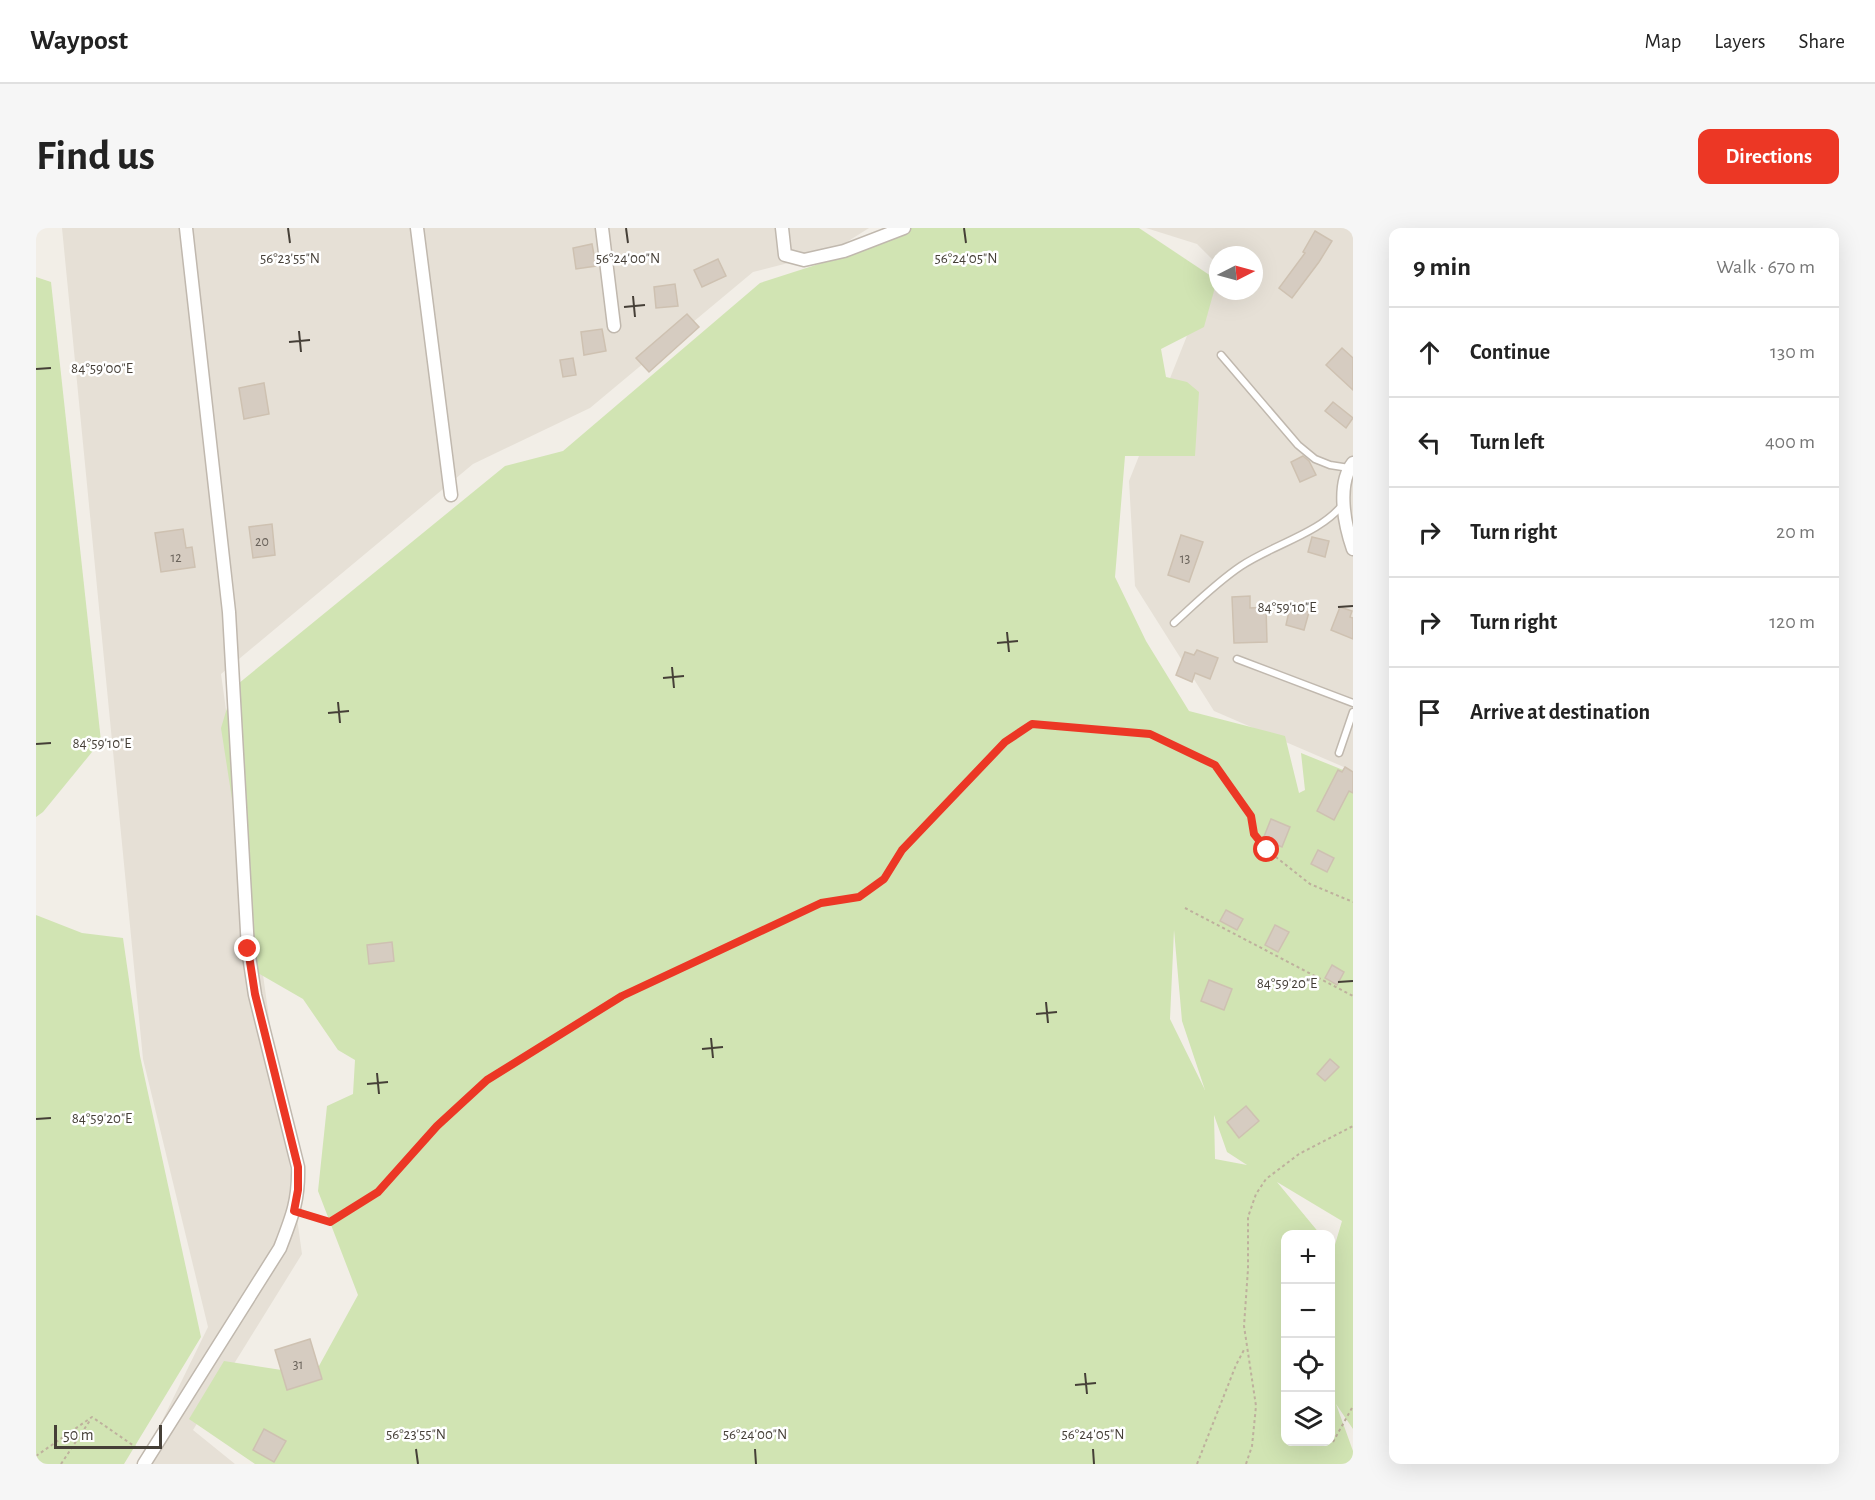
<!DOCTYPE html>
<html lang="en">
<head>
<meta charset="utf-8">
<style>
  :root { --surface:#fff; --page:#f6f6f6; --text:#222; --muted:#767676; --line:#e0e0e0; --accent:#ec3725 }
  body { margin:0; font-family:"Alegreya Sans",sans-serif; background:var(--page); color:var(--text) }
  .controls { position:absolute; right:18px; bottom:18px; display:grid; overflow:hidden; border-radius:12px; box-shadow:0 6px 24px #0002 }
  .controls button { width:54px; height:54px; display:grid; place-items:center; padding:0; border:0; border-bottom:2px solid var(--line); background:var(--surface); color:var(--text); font:30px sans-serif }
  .compass { position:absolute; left:1173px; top:18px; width:54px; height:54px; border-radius:50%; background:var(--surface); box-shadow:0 6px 24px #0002; rotate:84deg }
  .scale { position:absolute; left:18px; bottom:15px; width:108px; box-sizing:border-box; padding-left:6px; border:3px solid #453f37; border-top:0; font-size:16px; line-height:21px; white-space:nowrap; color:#453f37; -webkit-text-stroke:4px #fff; paint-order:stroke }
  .stop { position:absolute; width:18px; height:18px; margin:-14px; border:4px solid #ec3725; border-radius:50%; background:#fff }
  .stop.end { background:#ec3725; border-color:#fff; box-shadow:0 2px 6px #0008 }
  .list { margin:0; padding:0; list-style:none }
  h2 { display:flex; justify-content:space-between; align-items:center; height:78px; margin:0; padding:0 24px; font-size:26px }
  h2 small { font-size:20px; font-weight:400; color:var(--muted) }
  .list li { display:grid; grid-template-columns:39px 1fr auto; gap:18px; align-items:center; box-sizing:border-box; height:90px; padding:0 24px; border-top:2px solid var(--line) }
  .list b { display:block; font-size:22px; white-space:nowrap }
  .list em { font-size:20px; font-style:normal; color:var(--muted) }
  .icon { flex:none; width:33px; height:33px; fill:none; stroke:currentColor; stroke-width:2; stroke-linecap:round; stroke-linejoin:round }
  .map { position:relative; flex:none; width:1317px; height:1236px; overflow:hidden; border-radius:12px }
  header { display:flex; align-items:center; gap:36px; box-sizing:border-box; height:84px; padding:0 30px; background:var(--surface); border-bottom:2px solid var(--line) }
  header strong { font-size:28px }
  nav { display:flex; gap:33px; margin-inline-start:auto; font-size:21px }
  .intro { display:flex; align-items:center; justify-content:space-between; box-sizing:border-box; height:144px; padding:0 36px }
  h1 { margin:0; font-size:42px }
  .button { padding:15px 27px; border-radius:12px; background:var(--accent); color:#fff; font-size:21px; font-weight:700 }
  main { display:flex; gap:36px; padding:0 36px }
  aside { flex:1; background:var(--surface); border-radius:12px; box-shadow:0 6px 24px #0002 }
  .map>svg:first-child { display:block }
  .residential { fill:#e6e0d6; fill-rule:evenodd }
  .green { fill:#d1e4b3; fill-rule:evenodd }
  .building { fill:#d6ccc1; stroke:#cec1b1; stroke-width:1.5 }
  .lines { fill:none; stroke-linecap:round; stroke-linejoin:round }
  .lane-casing { stroke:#c0b8ae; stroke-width:9 }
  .street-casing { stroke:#c0b8ae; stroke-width:15 }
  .path { stroke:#beb09d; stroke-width:2; stroke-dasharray:3 3; stroke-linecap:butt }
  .lane { stroke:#fff; stroke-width:6 }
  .street { stroke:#fff; stroke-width:12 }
  .route { stroke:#ec3725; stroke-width:8 }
  .ticks { fill:none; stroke:#453f37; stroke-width:2 }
  .labels { text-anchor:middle; stroke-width:5; stroke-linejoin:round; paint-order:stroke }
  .number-label { font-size:14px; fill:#69625a }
  .ticks-label { font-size:15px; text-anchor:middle; fill:#453f37; stroke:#fff; stroke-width:5; stroke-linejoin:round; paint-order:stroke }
</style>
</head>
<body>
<header>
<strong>Waypost</strong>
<nav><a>Map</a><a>Layers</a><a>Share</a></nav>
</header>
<div class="intro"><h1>Find us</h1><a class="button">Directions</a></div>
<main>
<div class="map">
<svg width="1317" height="1236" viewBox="0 0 1317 1236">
  <rect width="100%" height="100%" fill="#f2eee7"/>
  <g class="residential">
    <polygon points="26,0 833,0 795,24 717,44 554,180 437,236 185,446 266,1026 157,1202 199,1236 105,1236 172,1099 107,831"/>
    <path d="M 1110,0 L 1317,0 L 1317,543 L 1178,483 L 1099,358 L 1093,253 L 1180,35 L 1161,16 ZM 1182,27 L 1218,27 L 1218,63 L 1182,63 Z"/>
  </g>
  <g class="green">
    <path d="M 858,0 L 1103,0 L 1181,52 L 1168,99 L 1125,121 L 1130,149 L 1151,154 L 1163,164 L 1159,228 L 1089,228 L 1079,349 L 1110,413 L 1153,483 L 1249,508 L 1263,565 L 1269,562 L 1265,525 L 1317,546 L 1317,1201 L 1300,1176 L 1317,1223 L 1317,1236 L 219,1236 L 153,1191 L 188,1133 L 278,1147 L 322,1067 L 282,963 L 291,878 L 317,866 L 319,832 L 302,822 L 267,771 L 215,741 L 211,668 L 185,500 L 197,460 L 469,238 L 527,223 L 724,55 L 817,25 ZM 1138,702 L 1146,793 L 1169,862 L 1134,791 ZM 1178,887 L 1191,924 L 1211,937 L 1179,931 ZM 1241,954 L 1306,993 L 1295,1030 L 1294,1214 L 1250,1214 L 1250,1006 L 1284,1006 Z"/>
    <polygon points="0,49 15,54 65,513 7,584 0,589"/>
    <polygon points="0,687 46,705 87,710 104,828 165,1109 88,1236 0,1236"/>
  </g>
  <g class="building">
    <polygon points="1279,3 1296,13 1283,34 1256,70 1243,60 1269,25 1267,24"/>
    <polygon points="556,16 560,38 540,41 537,20"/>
    <polygon points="682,31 690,48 666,59 658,42"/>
    <polygon points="639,56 642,78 620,80 618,59"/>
    <polygon points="651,86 663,99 613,144 600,130"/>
    <polygon points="566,101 570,123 548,127 545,104"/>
    <polygon points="1306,120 1317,130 1317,162 1290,137"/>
    <polygon points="537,130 540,147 527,149 524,132"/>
    <polygon points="228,155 233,186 208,191 203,160"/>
    <polygon points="1297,174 1317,190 1310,200 1289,183"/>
    <polygon points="1267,228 1273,233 1280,247 1264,254 1255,234"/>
    <polygon points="236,296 239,327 217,330 213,299"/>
    <polygon points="147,301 150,320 156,319 159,339 125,344 119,305"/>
    <polygon points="1145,307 1167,314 1153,354 1132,347"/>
    <polygon points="1276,309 1293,313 1289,329 1272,324"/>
    <polygon points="1214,368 1214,380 1230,379 1231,414 1198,415 1196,369"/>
    <polygon points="1254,379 1273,384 1268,402 1250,397"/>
    <polygon points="1304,379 1316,383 1314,389 1317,390 1317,411 1295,402"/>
    <polygon points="1161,422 1182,430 1174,451 1159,445 1156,454 1140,447 1149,424 1158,427"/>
    <polygon points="1309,539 1317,544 1317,565 1313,563 1298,592 1281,583 1302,542 1306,544"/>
    <polygon points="1235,591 1254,599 1246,619 1227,611"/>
    <polygon points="1282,622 1298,630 1291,644 1275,636"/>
    <polygon points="1190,682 1207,691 1201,702 1184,693"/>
    <polygon points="1239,697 1253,704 1242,724 1229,717"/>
    <polygon points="356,714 358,733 333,736 331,717"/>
    <polygon points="1296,737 1308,744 1301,757 1289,750"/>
    <polygon points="1173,752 1196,761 1188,782 1165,773"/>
    <polygon points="1294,831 1303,839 1289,853 1281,846"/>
    <polygon points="1210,878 1223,893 1203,910 1191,894"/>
    <polygon points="274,1111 286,1151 251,1162 239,1122"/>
    <polygon points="228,1201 250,1213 238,1234 217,1222"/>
  </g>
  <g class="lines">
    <defs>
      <g id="lane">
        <polyline points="1185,127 1262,217 1279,231 1294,237 1313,240"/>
        <path d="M 1138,395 C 1159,376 1181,354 1205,338 C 1236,317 1285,305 1307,276"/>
        <polyline points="1201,431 1317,475"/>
        <polyline points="1303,525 1317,484"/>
      </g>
      <g id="street">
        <polyline points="381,0 415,267"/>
        <polyline points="566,0 578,98"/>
        <polyline points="746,0 749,27 768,32 808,23 868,0"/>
        <path d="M 1317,235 C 1300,257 1309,298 1317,321"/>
        <path d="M 108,1236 L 244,1020 C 256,989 263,972 262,939 L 219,767 L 212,721 L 193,384 L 150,0"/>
      </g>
    </defs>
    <use href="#lane" class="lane-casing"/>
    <use href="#street" class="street-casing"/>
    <g class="path">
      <polyline points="1149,680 1317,768"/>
      <polyline points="269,986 294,994 342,964 401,898 451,852 586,768 785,675 823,669 848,651 865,622 969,514 996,496 1114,506 1179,537 1215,588 1218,606 1231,622 1274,656 1317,674"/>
      <polyline points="1297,1214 1317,1178"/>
      <polyline points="0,1228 56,1189 101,1220"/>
      <polyline points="25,1236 55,1191"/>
      <polyline points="1161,1236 1200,1137 1209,1120"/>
      <polyline points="1210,1236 1216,1218 1220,1178 1208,1098 1212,1041 1212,989 1220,966 1230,951 1263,926 1317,898"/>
    </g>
    <use href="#lane" class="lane"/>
    <use href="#street" class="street"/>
  </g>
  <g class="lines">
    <polyline class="route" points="212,721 219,766 262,939 262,962 258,983 294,994 342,964 401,898 451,852 586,768 785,675 823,669 848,651 866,622 969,514 996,496 1114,506 1179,537 1215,588 1218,606 1231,622"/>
  </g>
  <path class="ticks" d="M 252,0 L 254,15M 590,0 L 592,15M 928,0 L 930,15M 597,68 L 599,89M 588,79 L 609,77M 263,103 L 265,124M 253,114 L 274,112M 0,141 L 15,140M 1302,379 L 1317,378M 971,404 L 973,424M 961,415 L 982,413M 636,439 L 638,460M 627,450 L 648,448M 302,474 L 304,495M 292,485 L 313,483M 0,516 L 15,515M 1302,754 L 1317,753M 1010,774 L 1012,795M 1000,786 L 1021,784M 675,810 L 677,830M 666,821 L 687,819M 341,845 L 343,866M 331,856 L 352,854M 0,891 L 15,890M 1049,1145 L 1051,1166M 1039,1157 L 1060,1155M 380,1221 L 382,1236M 719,1221 L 720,1236M 1057,1221 L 1058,1236"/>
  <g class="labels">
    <g class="number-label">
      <text x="226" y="318">20</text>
      <text x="140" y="334">12</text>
      <text x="1149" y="335">13</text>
      <text x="262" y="1141">31</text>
    </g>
  </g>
  <g class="ticks-label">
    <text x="254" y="35">56°23'55"N</text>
    <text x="592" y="35">56°24'00"N</text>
    <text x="930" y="35">56°24'05"N</text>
    <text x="66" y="145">84°59'00"E</text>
    <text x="1251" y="384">84°59'10"E</text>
    <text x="66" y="520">84°59'10"E</text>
    <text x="1251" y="760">84°59'20"E</text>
    <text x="66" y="895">84°59'20"E</text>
    <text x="380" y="1211">56°23'55"N</text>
    <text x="719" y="1211">56°24'00"N</text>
    <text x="1057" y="1211">56°24'05"N</text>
  </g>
</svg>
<div class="controls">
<button>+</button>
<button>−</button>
<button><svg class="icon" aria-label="locate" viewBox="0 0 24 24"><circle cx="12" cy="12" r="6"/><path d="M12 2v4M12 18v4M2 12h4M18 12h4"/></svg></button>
<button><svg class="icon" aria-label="layers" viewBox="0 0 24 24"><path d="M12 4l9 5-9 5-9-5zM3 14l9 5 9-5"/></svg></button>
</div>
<svg class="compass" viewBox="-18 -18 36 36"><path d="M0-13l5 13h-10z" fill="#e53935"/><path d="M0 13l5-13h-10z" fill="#767676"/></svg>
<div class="scale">50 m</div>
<div class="stop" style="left:1231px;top:622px"></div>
<div class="stop end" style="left:212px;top:721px"></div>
</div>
<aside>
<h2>9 min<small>Walk · 670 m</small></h2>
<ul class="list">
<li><svg class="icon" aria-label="ahead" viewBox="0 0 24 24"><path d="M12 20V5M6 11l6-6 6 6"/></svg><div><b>Continue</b></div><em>130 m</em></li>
<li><svg class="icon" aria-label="left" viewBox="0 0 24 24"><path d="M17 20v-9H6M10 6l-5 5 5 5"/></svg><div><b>Turn left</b></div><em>400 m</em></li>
<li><svg class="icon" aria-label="right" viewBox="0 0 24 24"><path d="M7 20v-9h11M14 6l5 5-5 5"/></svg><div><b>Turn right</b></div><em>20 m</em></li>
<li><svg class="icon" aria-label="right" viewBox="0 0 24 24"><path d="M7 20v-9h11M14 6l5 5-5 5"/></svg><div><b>Turn right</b></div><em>120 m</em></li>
<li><svg class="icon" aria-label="arrive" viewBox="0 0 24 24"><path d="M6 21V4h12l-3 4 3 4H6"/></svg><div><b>Arrive at destination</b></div></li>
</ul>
</aside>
</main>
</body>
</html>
